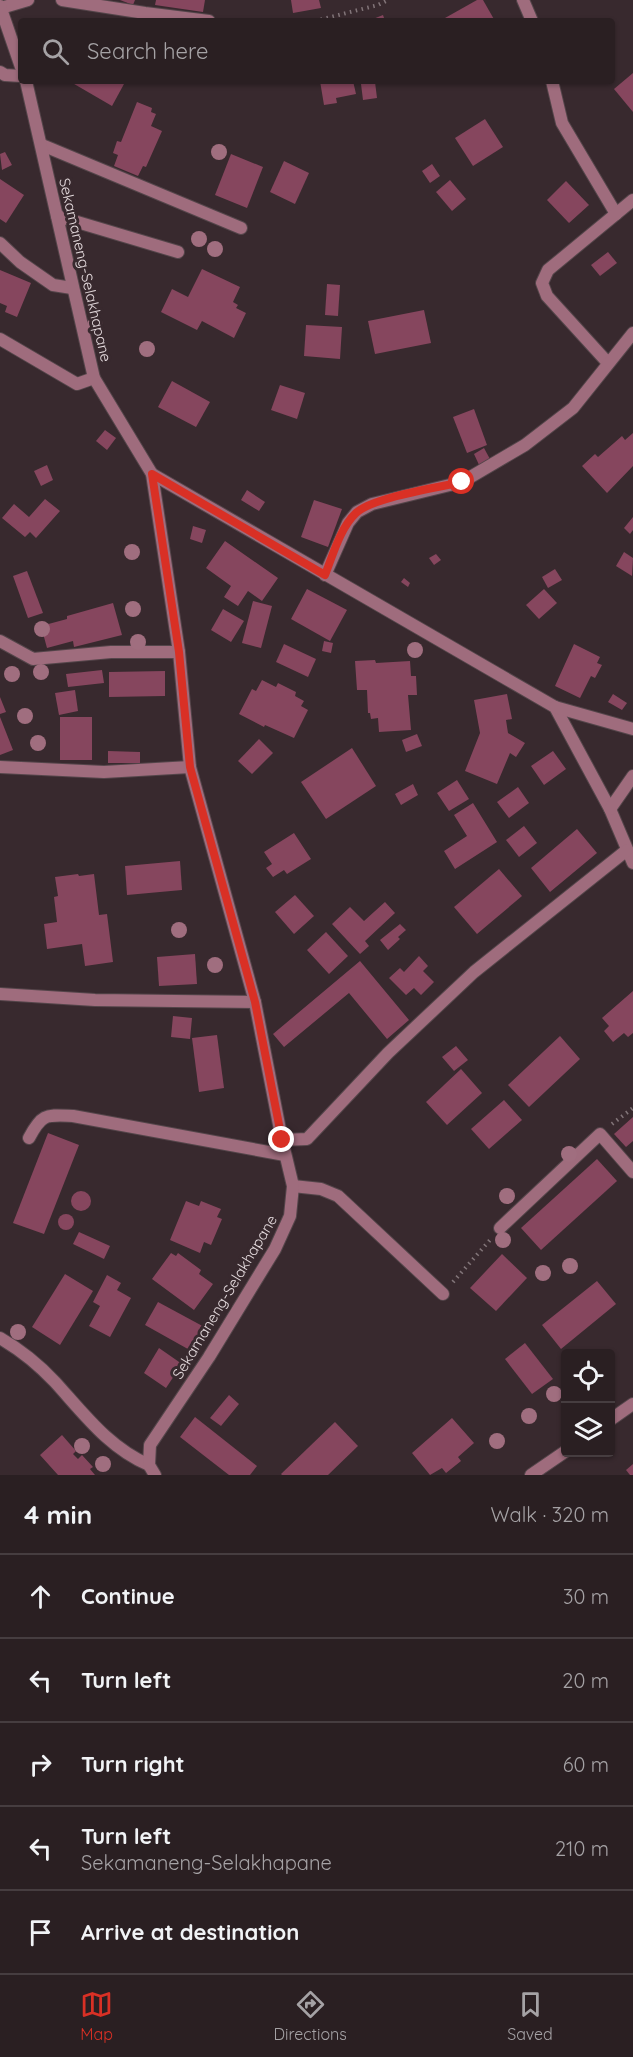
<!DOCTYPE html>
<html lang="en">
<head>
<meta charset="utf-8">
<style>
  :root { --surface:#2a1f22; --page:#362c2f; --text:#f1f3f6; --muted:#a5a2a5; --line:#463d40; --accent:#d93025 }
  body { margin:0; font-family:Quicksand,sans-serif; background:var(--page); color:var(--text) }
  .controls { position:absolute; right:18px; bottom:18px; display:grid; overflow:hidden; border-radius:6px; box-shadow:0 2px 4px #0004 }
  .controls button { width:54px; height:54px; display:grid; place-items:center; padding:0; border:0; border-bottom:2px solid var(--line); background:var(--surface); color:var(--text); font:30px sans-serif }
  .stop { position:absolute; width:18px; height:18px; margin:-14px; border:4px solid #d93025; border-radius:50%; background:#fff }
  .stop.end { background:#d93025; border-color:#fff; box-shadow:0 2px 6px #0008 }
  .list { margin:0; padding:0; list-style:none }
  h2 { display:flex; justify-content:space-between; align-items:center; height:78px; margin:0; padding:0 24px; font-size:26px }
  h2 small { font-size:20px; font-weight:400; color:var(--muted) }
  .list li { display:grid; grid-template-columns:39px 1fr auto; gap:18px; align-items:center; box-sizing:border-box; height:84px; padding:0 24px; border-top:2px solid var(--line) }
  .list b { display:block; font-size:22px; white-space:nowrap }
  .list p { margin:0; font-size:20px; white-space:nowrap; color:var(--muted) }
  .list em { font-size:20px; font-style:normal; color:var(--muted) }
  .icon { flex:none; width:33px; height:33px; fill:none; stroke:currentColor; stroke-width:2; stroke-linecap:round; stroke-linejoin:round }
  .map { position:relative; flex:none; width:633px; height:1475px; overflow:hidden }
  .search { position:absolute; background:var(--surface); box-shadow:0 2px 4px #0004; left:18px; right:18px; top:18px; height:66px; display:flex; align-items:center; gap:15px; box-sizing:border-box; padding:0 21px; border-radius:6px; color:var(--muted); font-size:22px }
  .sheet { height:498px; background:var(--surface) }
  nav { display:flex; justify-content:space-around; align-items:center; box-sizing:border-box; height:84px; border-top:2px solid var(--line); background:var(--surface); font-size:16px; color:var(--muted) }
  nav a { display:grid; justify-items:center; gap:3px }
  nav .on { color:var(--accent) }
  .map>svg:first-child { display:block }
  .building { fill:#86465e }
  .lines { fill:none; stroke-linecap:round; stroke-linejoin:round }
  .service-casing { stroke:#54454a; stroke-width:14 }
  .minor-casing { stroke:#54454a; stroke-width:14 }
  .tertiary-casing { stroke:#54454a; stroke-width:14 }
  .path { stroke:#827579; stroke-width:4; stroke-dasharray:1.5 4.5; stroke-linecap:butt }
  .service { stroke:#9f6c7d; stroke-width:12 }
  .minor { stroke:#9f6c7d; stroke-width:12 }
  .tertiary { stroke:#9f6c7d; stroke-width:12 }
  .tree { fill:#a06e7f }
  .route { stroke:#d93025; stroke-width:8 }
  .labels { text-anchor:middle; stroke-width:6; stroke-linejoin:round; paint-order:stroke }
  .street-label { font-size:15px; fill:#e4dadd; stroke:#38292e }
</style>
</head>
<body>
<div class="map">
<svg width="633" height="1475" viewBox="0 0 633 1475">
  <rect width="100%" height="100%" fill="#38292e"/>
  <g class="building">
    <polygon points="120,0 135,0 133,5"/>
    <polygon points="156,0 205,0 203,12 155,5"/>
    <polygon points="291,0 319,0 321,8 293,13"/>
    <polygon points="477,0 483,0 495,21 446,21 445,18"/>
    <polygon points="383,15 385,21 368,21"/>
    <polygon points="633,73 633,112 614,89"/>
    <polygon points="69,81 118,81 124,84 112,106"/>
    <polygon points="320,81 353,81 356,94 336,98 337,103 324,105"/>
    <polygon points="375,82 377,98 363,100 361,84"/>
    <polygon points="137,102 152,108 151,112 156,114 151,126 162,131 146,167 143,166 138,176 114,166 118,155 113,153 117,141 121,142"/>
    <polygon points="485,119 503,147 473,166 455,138"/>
    <polygon points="5,152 12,165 2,170 0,154"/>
    <polygon points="231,154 263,167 247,208 215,195"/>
    <polygon points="284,161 309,173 295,204 270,192"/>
    <polygon points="432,164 440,176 430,183 422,171"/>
    <polygon points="0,179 24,195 6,223 0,219"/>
    <polygon points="450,180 466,199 452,211 436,192"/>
    <polygon points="566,181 589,205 569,223 547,200"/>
    <polygon points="608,252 617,263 600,276 591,265"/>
    <polygon points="202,269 240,287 233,302 238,305 236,308 246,313 234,338 202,321 197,330 161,312 172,289 188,297"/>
    <polygon points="0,270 31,283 17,317 5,312 7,306 0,303"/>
    <polygon points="327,284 340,285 338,316 325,315"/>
    <polygon points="424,310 431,343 375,354 368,321"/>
    <polygon points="306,325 342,327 340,359 304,356"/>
    <polygon points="172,381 210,402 196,427 158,407"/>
    <polygon points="280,385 305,393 297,419 271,410"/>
    <polygon points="474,409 487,445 467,453 453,417"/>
    <polygon points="105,430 116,438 107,450 96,441"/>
    <polygon points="633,433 633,466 607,493 582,466 595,454 598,457 622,436 625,440"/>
    <polygon points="484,448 491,461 480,467 474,454"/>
    <polygon points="47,465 53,480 41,486 34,471"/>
    <polygon points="247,490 265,502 259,511 241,500"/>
    <polygon points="45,499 60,511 36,538 30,532 25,537 2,518 14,504 29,517"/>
    <polygon points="314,500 342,509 328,547 301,537"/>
    <polygon points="633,517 633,530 630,534 624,528"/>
    <polygon points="193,526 206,530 202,543 190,539"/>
    <polygon points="225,541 278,578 262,601 248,591 238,606 224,597 231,586 206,568"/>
    <polygon points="624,552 633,558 632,576 616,566"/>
    <polygon points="436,554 441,560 434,565 429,558"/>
    <polygon points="555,569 562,580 548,588 542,577"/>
    <polygon points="27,571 43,613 28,618 13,576"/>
    <polygon points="404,578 410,583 408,587 401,582"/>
    <polygon points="307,589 347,610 330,641 291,619"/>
    <polygon points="544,589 557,603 539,619 526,605"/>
    <polygon points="253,601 272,606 261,648 242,643"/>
    <polygon points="113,603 122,635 74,647 73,641 47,648 41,626 67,619 67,616"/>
    <polygon points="223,609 244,621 231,642 211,630"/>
    <polygon points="324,641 333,643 331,653 322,651"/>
    <polygon points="284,644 316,659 308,677 276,662"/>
    <polygon points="574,644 600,657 597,663 602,665 595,678 591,676 580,698 555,686"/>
    <polygon points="375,660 376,663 410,661 411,676 416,676 417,695 408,695 411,730 379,732 378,718 371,719 370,713 368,713 367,690 357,690 355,661"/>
    <polygon points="102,670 104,683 68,687 66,674"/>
    <polygon points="165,671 165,696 109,697 109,672"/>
    <polygon points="262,680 276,687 278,683 296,692 295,696 304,701 301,706 308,710 294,738 265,725 264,727 239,714 252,689 256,691"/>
    <polygon points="75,690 78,711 59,715 55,693"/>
    <polygon points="507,694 512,719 506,720 508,733 525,743 516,757 510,753 497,784 465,771 480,733 474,700"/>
    <polygon points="613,694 627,703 622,710 608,702"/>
    <polygon points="0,697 6,712 0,714"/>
    <polygon points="0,717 13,750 0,755"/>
    <rect x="60" y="717" width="32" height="43"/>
    <polygon points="417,734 422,746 406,752 402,740"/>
    <polygon points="259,739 273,753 252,774 238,761"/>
    <polygon points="352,748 376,786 326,819 301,782"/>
    <polygon points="108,751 140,752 140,763 108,763"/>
    <polygon points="553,751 566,769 544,785 531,766"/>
    <polygon points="457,780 469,799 449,811 437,793"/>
    <polygon points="413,784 418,795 401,805 395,794"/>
    <polygon points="518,787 529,803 509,818 497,802"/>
    <polygon points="473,803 497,842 455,869 444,851 467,836 454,815"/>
    <polygon points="524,826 537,843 519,857 506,840"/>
    <polygon points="577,829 597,853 550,892 531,868"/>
    <polygon points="294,833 311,859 287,874 284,870 273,877 266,868 272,864 264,852"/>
    <polygon points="180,861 182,890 127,895 125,866"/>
    <polygon points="499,869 522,896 477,934 454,907"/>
    <polygon points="78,874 79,876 94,874 99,915 107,914 113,962 85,966 82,944 47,949 44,924 57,922 54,897 58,896 55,877"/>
    <polygon points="295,895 314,916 294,934 275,912"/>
    <polygon points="385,902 395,913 365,941 369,946 360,954 332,924 350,907 364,921"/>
    <polygon points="400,924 406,930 398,937 400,939 388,950 380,940"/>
    <polygon points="326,932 348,956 329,974 307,950"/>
    <polygon points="195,954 197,984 159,986 157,957"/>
    <polygon points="419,956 428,966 423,971 434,982 421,995 414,988 406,995 389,978 400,968 404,972"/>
    <polygon points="360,961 409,1020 387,1039 349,993 284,1047 273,1034"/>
    <polygon points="633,991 633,1033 628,1037 624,1033 613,1042 604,1031 609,1026 602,1018"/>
    <polygon points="173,1016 192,1018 190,1039 171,1037"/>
    <polygon points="217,1035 224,1088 199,1092 192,1038"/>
    <polygon points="560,1036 580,1059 529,1107 508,1085"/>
    <polygon points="456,1046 468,1060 454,1071 442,1057"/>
    <polygon points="461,1069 482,1093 447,1125 426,1102"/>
    <polygon points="504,1100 522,1120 489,1149 471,1129"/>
    <polygon points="633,1117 633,1141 626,1147 614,1134"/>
    <polygon points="48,1133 79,1145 44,1234 13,1223"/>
    <polygon points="597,1159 617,1181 541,1250 521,1228"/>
    <circle cx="81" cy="1201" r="10"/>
    <polygon points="186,1201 199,1206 201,1201 221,1209 217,1217 222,1219 211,1245 204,1242 200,1253 170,1240"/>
    <circle cx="66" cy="1222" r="8"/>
    <polygon points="79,1232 110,1246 104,1259 73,1244"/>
    <polygon points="171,1253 176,1256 178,1253 201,1270 199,1274 213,1284 194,1310 152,1279"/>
    <polygon points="502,1254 527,1278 496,1311 470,1288"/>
    <polygon points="65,1274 93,1291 60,1345 32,1327"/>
    <polygon points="107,1275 121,1283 117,1290 131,1298 110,1337 89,1326 100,1306 93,1302"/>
    <polygon points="597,1281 616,1304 561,1349 542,1325"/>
    <polygon points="158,1302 208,1329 195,1353 145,1325"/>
    <polygon points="525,1343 553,1379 532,1394 505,1359"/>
    <polygon points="159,1348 182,1364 166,1388 144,1373"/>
    <polygon points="229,1395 239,1404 221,1426 210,1418"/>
    <polygon points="195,1417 257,1466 250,1475 229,1475 180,1437"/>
    <polygon points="452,1418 474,1443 458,1457 461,1461 446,1473 442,1468 430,1475 412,1453"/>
    <polygon points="335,1422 358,1446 328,1475 282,1475 281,1474"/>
    <polygon points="62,1435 76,1451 73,1454 78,1459 82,1455 93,1467 90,1469 95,1475 58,1475 40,1455"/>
    <polygon points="633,1464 633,1475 630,1475 626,1470"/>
  </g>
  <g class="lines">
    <defs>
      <g id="service">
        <polyline points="62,0 145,13 209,21"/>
        <polyline points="523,0 532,21"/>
        <polyline points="1,8 28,0"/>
        <polyline points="0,72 5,75 21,76"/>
        <polyline points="552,81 562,123 616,214"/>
        <polyline points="42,145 241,228"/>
        <polyline points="57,216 178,252"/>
        <polyline points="0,243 20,262 53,285 72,288"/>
        <polyline points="608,363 547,296 542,283 548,270 633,200"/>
        <polyline points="325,575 348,523 357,512 372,504 462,482 525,445 573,408 633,333"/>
        <polyline points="0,641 33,659 111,652 179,652"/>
        <polyline points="0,767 104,772 190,767"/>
        <polyline points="0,994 95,1000 255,1002"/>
        <path d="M 29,1138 C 42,1113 46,1115 73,1116 L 285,1155"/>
        <polyline points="293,1186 321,1189 338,1196 443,1294"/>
        <polyline points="500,1228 600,1134 633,1172"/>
      </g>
      <g id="minor">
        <polyline points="0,339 77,384 94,378"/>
        <polyline points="152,474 555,707 610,809 633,863"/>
        <polyline points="555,707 633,729"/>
        <polyline points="610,809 633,776"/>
        <polyline points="282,1140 307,1139 388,1053 474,972 627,850"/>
        <path d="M 0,1338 C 19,1349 40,1366 55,1382 C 84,1414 109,1448 149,1465"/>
        <polyline points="610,1420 633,1404"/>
        <polyline points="531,1475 566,1451"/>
      </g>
      <g id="tertiary">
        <polyline points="0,6 21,67"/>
        <polyline points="26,81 94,378 152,474 179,652 190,767 255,1002 282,1140 293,1186 290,1216 275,1249 209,1357 150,1445 149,1465 155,1475"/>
      </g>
    </defs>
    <use href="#service" class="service-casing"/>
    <use href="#minor" class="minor-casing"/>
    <use href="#tertiary" class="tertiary-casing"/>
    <g class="path">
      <polyline points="315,21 378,5 388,0"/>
      <polyline points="612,1124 633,1108"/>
      <polyline points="453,1282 490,1240"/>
    </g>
    <use href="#service" class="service"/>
    <use href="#minor" class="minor"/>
    <use href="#tertiary" class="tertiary"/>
  </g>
  <g class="tree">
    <circle cx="219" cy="152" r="8"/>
    <circle cx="199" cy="239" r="8"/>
    <circle cx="215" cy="249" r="8"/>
    <circle cx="95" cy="325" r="8"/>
    <circle cx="147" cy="349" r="8"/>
    <circle cx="132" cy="552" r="8"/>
    <circle cx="133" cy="609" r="8"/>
    <circle cx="42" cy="629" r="8"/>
    <circle cx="138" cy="642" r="8"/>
    <circle cx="415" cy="650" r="8"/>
    <circle cx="41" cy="672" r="8"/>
    <circle cx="12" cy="674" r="8"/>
    <circle cx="25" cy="716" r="8"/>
    <circle cx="38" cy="743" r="8"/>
    <circle cx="179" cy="930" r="8"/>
    <circle cx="215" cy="965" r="8"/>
    <circle cx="569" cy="1154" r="8"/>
    <circle cx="507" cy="1196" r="8"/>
    <circle cx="503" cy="1240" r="8"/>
    <circle cx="570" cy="1266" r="8"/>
    <circle cx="543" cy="1273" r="8"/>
    <circle cx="18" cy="1332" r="8"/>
    <circle cx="554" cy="1394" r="8"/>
    <circle cx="529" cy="1416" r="8"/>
    <circle cx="497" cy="1441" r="8"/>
    <circle cx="82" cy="1446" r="8"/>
    <circle cx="103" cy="1464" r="8"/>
  </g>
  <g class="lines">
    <path class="route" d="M 282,1140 L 255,1002 L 190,767 L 179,652 L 152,474 L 325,575 C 333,555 340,528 356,513 C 373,497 437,488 462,482"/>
  </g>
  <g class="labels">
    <g class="street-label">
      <text transform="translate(85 270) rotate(77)" y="5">Sekamaneng-Selakhapane</text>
      <text transform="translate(225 1297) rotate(-59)" y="5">Sekamaneng-Selakhapane</text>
    </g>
  </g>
</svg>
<div class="controls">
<button><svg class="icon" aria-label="locate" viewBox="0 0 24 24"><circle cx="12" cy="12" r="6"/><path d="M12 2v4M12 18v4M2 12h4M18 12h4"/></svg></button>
<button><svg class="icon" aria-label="layers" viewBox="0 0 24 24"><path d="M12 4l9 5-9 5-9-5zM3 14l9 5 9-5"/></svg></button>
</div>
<div class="stop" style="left:462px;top:482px"></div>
<div class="stop end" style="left:282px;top:1140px"></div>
<div class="search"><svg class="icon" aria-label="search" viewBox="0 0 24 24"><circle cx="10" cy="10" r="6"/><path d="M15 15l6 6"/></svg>Search here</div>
</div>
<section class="sheet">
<h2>4 min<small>Walk · 320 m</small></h2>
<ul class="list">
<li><svg class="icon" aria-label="ahead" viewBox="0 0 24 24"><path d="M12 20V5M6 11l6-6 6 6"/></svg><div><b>Continue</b></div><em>30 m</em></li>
<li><svg class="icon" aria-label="left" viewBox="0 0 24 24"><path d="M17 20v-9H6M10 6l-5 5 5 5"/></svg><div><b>Turn left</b></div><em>20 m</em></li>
<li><svg class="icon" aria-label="right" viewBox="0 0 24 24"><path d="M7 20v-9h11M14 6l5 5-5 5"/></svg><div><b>Turn right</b></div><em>60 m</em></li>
<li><svg class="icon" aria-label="left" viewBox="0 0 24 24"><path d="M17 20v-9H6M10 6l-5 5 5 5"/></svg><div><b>Turn left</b><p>Sekamaneng-Selakhapane</p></div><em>210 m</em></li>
<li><svg class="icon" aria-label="arrive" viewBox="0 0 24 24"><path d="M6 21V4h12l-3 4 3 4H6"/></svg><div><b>Arrive at destination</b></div></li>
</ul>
</section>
<nav>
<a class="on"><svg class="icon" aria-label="map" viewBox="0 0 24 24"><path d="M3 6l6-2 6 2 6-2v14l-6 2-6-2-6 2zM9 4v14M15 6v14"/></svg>Map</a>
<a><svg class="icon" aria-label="directions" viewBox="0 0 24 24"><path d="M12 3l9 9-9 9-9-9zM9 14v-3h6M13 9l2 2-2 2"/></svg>Directions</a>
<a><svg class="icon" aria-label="saved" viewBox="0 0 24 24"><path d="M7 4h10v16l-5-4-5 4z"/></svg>Saved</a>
</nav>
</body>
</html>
